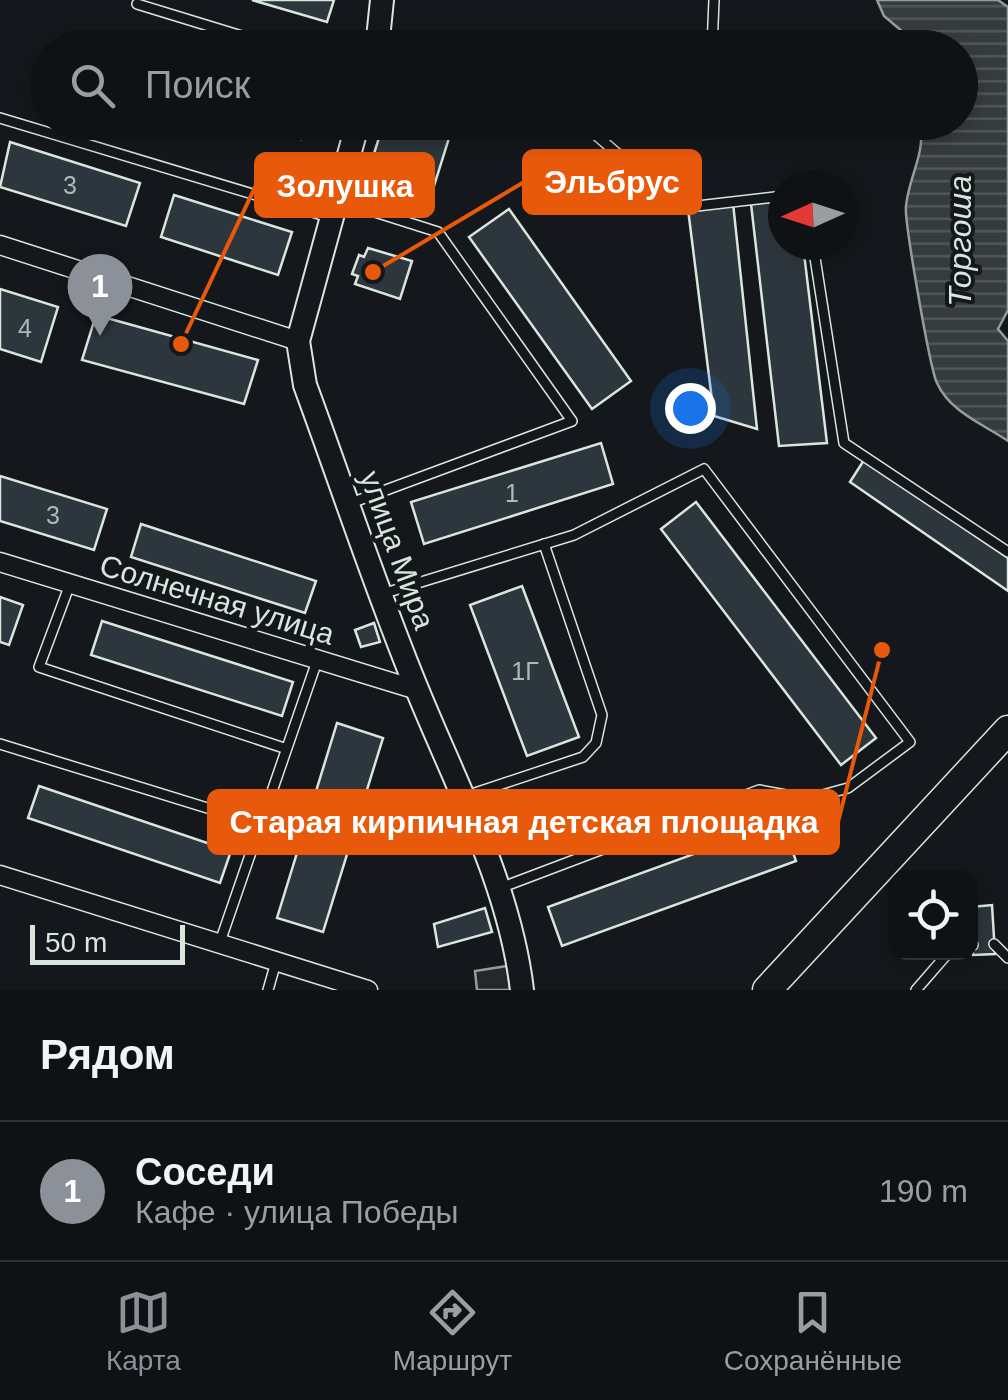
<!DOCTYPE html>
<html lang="ru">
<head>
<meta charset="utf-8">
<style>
  :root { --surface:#0f1215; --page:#181b1e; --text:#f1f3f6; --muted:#9b9ea0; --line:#2f3234; --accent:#8c9099 }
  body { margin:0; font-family:Helvetica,sans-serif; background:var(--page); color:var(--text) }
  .controls { position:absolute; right:30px; bottom:30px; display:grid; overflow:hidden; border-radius:20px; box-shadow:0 5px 15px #0003 }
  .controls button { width:90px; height:90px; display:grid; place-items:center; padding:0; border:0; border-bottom:2px solid var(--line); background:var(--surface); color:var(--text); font:50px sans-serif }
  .compass { position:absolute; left:768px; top:170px; width:90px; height:90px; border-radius:50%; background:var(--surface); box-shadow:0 5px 15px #0003; rotate:267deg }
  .scale { position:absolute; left:30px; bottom:25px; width:155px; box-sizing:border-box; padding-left:10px; border:5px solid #d8e6dc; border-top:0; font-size:28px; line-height:35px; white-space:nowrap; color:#d8e6dc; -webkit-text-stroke:8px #14181c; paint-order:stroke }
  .you { position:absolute; left:690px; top:408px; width:35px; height:35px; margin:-25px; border:8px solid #fff; border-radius:50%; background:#1a73e8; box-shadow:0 0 0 15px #1a73e833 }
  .badge { display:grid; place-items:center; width:65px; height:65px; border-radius:50%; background:var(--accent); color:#fff; font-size:32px; font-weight:700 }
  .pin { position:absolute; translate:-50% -82px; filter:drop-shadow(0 2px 5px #0008) }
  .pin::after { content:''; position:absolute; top:52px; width:35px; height:30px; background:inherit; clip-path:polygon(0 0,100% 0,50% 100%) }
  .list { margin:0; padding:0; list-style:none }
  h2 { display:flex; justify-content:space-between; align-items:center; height:130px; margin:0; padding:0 40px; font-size:42px }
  h2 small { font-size:32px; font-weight:400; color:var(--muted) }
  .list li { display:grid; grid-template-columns:65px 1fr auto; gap:30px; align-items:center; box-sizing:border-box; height:140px; padding:0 40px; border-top:2px solid var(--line) }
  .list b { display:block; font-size:38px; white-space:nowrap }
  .list p { margin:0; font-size:32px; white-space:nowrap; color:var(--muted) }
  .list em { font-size:32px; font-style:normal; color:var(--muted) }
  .icon { flex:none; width:55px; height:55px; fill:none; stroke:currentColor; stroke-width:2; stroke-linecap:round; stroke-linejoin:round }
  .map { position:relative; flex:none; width:1008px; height:990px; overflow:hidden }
  .search { position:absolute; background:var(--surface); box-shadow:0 5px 15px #0003; left:30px; right:30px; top:30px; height:110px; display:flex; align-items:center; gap:25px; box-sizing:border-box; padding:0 35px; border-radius:55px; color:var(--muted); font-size:38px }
  .sheet { height:270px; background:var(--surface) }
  nav { display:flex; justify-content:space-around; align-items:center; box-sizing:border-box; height:140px; border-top:2px solid var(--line); background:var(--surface); font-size:28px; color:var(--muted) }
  nav a { display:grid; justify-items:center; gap:5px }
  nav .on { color:var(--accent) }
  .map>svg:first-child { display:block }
  .parking { fill:#24282b; stroke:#939e99; stroke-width:2.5 }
  .water { fill:url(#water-rules); stroke:#939e99; stroke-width:2.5 }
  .building { fill:#2c363c; stroke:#d8e6dc; stroke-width:2.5 }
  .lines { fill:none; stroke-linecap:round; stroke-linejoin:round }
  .service-casing { stroke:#d8e6dc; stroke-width:12 }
  .minor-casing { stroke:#d8e6dc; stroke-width:21 }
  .tertiary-casing { stroke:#d8e6dc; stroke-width:26 }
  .secondary-casing { stroke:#d8e6dc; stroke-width:31 }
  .service { stroke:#14181c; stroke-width:9 }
  .minor { stroke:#14181c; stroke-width:18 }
  .tertiary { stroke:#14181c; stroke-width:22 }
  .secondary { stroke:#14181c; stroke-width:28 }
  .labels { text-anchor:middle; stroke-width:8; stroke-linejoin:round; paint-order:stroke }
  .number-label { font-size:25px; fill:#adbab4 }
  .street-label { font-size:30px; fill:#d8e6dc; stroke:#14181c }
  .water-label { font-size:32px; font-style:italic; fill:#d8e6dc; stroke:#14181c }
  .leader { fill:none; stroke:#e8590c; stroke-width:4 }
  .callout-dot { fill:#e8590c; stroke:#14181c; stroke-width:4 }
  .callout { fill:#e8590c; stroke:#e8590c; stroke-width:4 }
  .callout-label { font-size:32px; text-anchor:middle; font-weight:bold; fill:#fff }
</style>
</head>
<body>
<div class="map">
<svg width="1008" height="990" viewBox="0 0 1008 990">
  <defs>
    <pattern id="water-rules" width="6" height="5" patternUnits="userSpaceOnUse" patternTransform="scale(2.5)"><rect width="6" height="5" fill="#363b3e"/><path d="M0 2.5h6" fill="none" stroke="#525759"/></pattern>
  </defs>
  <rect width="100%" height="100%" fill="#14181c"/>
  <polygon class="parking" points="507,966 510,990 477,990 475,971"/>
  <path class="water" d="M 877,0 L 998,0 L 1008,7 L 1008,310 L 998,329 L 1008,341 L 1008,441 C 983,424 950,412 937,383 C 930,369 904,220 906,206 C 909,176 926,153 920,123 L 960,122 L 960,48 L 905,47 L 903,32 L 884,16 Z"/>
  <g class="building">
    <polygon points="252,0 334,0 327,22"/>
    <polygon points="248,122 306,122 301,139"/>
    <polygon points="384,122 454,122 429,202 365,182"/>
    <polygon points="10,142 140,183 126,226 0,187"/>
    <polygon points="174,195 292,232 278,275 161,237"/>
    <polygon points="783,201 783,245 803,245 827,443 779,446 751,204"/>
    <polygon points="733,203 757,429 714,416 688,209"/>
    <polygon points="509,209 631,381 592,409 469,237"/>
    <polygon points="368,248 412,261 400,299 355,284 358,276 352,274 359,255 364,257"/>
    <polygon points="0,289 58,307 41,362 0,349"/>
    <polygon points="96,315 258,360 244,404 82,360"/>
    <polygon points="601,443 613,484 424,544 411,502"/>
    <polygon points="864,460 1008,558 1008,591 850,482"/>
    <polygon points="0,476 107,509 94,550 0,521"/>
    <polygon points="696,502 876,738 841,765 661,529"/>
    <polygon points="141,524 316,581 305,613 131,557"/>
    <polygon points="522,586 579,737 527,756 470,605"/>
    <polygon points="0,597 23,605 9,645 0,642"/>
    <polygon points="102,621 293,682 282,716 91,655"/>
    <polygon points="374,623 380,642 361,647 355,630"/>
    <polygon points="337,723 383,738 323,932 277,918"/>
    <polygon points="39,786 231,851 220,883 28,818"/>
    <polygon points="782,822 796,861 562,946 548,907"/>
    <polygon points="992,905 995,954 973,955 971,907"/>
    <polygon points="485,908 492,932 438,947 434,924"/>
  </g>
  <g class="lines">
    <defs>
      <g id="service">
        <polyline points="137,4 281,48"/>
        <polyline points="712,48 714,0"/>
        <polyline points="0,118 332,218"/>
        <polyline points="581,122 680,208 783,196"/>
        <polyline points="337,200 438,232 572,421 351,503"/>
        <polyline points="813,245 844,443 1008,552"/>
        <polyline points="70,584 39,667 284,748"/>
        <polyline points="382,594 574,535 704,469 910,742 848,788 808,799 759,790 500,888"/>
        <polyline points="0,744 259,824"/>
        <polyline points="466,796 583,757 596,743 602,715 544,544"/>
        <polyline points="220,942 317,661"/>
        <polyline points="994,944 1008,958"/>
        <polyline points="970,945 973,945"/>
        <polyline points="268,990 276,962"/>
        <polyline points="916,990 949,952"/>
      </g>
      <g id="minor">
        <polyline points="0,245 298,341"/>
        <polyline points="0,562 417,690"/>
        <polyline points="0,875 368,990"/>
      </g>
      <g id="tertiary">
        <polyline points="377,48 382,0"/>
        <path d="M 358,122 L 298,341 L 305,385 C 343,488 377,593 419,694 C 458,789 510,887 522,990"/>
      </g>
      <polyline id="secondary" points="767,990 1008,730"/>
    </defs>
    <use href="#service" class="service-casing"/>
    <use href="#minor" class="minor-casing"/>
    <use href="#tertiary" class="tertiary-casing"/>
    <use href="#secondary" class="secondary-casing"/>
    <use href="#service" class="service"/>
    <use href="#minor" class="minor"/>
    <use href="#tertiary" class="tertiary"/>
    <use href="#secondary" class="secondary"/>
  </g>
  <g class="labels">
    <g class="number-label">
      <text x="70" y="194">3</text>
      <text x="25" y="337">4</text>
      <text x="512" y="502">1</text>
      <text x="53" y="524">3</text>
      <text x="525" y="680">1Г</text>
    </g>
    <g class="street-label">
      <text transform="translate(397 550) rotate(70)" y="10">улица Мира</text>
      <text transform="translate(217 600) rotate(17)" y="10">Солнечная улица</text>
    </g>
    <g class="water-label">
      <text transform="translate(960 241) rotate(-90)" y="11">Торгоша</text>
    </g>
  </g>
  <path class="leader" d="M373 272L524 182M181 344L256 185M882 650L838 822"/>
  <g class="callout-dot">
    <circle cx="373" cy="272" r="10"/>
    <circle cx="181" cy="344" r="10"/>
    <circle cx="882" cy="650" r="10"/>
  </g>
  <g class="callout">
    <rect x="524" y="151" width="176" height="62" rx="10"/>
    <rect x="256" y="154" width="177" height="62" rx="10"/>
    <rect x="209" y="791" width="629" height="62" rx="10"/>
  </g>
  <g class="callout-label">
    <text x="612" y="193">Эльбрус</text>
    <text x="345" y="197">Золушка</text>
    <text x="524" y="833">Старая кирпичная детская площадка</text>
  </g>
</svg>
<div class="controls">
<button><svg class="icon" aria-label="locate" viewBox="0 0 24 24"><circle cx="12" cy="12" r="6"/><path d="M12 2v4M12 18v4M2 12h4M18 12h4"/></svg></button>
</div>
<svg class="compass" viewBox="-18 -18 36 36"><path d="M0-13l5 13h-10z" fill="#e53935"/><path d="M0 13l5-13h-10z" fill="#9b9ea0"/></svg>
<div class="scale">50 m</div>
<div class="you"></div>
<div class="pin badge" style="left:100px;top:336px">1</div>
<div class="search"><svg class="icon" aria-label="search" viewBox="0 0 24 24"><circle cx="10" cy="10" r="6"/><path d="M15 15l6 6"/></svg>Поиск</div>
</div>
<section class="sheet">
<h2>Рядом<small></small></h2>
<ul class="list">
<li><span class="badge">1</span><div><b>Соседи</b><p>Кафе · улица Победы</p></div><em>190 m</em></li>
</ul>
</section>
<nav>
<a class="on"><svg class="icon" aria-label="map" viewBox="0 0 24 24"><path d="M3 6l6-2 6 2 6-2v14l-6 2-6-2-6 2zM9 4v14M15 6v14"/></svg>Карта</a>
<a><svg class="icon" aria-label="directions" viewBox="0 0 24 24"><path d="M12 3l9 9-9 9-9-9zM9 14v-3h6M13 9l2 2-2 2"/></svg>Маршрут</a>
<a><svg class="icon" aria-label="saved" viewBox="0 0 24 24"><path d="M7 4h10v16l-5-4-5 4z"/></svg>Сохранённые</a>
</nav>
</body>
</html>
